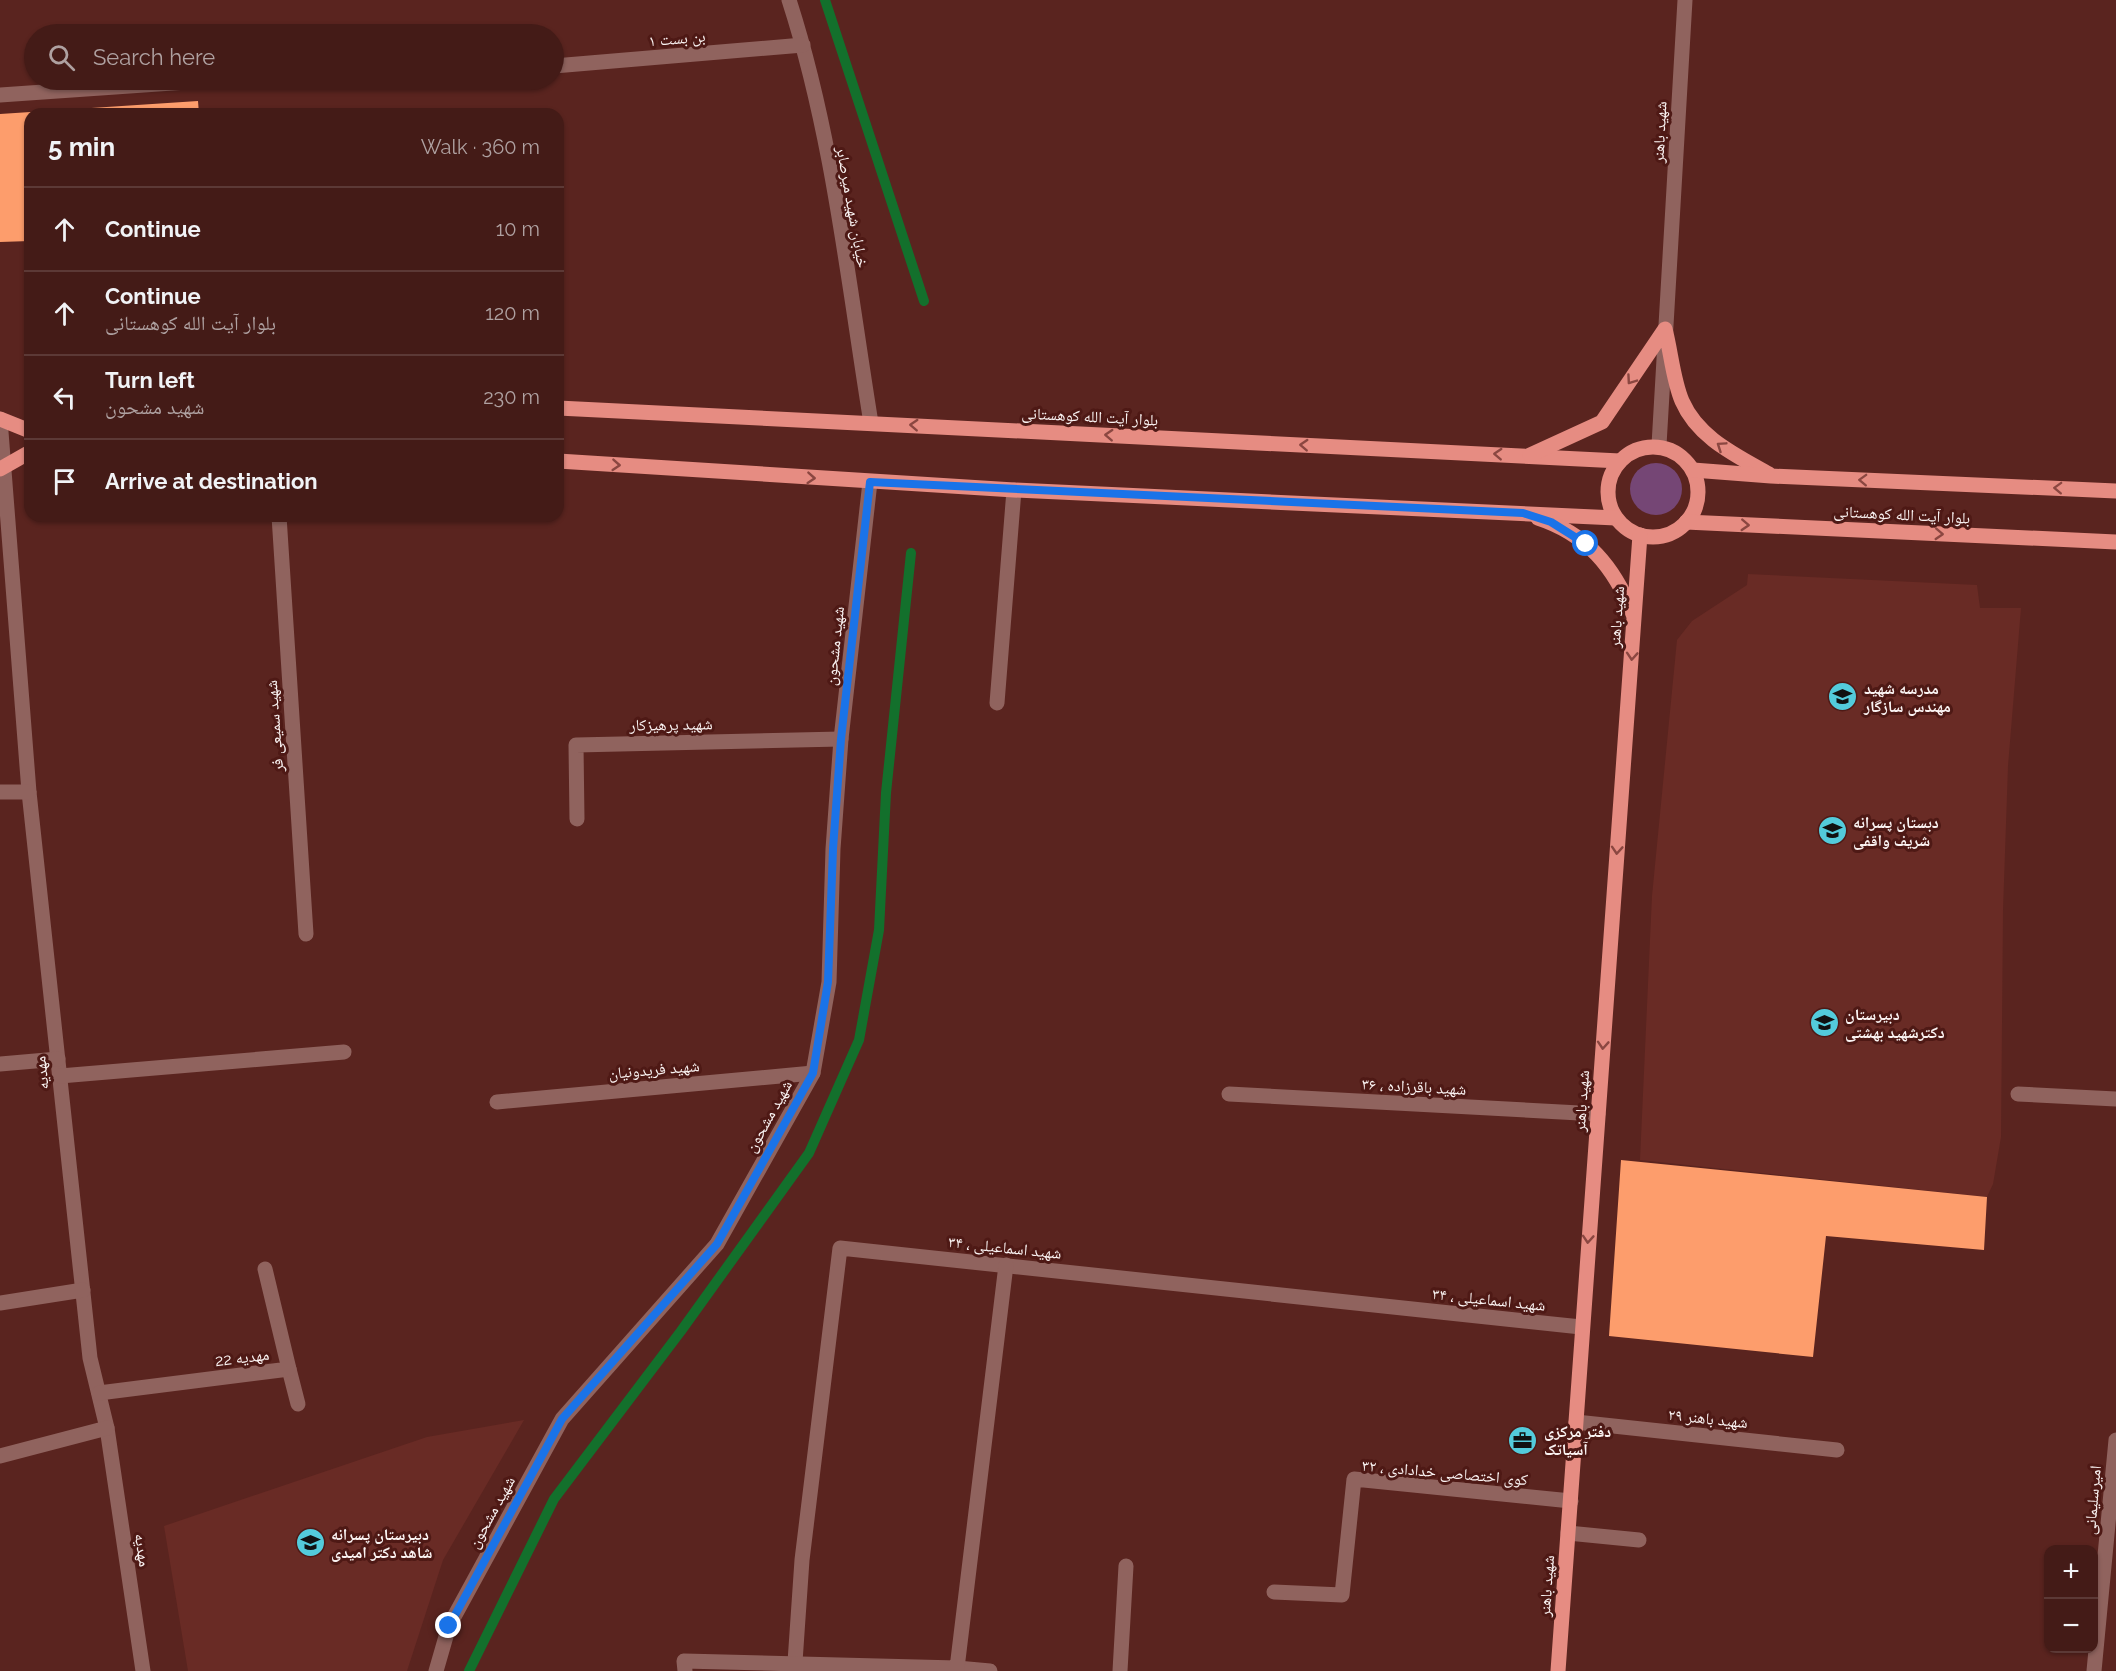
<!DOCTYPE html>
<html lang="en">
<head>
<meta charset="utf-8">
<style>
  :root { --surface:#441b17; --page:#4e2824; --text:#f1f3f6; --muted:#afa1a1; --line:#5c3936 }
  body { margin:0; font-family:Raleway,"Noto Naskh Arabic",sans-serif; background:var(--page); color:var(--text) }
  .controls { position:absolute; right:18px; bottom:18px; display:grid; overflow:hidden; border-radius:12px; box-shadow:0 2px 4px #0004 }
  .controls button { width:54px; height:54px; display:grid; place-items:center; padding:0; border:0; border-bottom:2px solid var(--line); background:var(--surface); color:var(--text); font:30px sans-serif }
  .stop { position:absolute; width:18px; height:18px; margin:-14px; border:4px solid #1a73e8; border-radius:50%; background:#fff }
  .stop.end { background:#1a73e8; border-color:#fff; box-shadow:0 2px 6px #0008 }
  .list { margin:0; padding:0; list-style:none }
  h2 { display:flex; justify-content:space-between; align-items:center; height:78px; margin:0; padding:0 24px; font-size:26px }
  h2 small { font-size:20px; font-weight:400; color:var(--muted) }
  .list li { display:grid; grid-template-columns:39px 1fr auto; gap:18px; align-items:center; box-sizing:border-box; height:84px; padding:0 24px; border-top:2px solid var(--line) }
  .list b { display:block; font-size:22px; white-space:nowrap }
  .list p { margin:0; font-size:20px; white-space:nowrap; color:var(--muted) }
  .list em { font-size:20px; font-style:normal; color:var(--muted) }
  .icon { flex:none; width:33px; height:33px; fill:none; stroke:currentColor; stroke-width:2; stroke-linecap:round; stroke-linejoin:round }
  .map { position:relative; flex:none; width:2116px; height:1671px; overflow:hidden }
  .search { position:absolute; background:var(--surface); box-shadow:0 2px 4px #0004; left:24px; top:24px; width:540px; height:66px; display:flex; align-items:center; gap:15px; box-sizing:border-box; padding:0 21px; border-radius:33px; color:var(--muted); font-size:22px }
  .panel { position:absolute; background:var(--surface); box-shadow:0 2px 4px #0004; left:24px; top:108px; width:540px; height:414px; border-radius:18px }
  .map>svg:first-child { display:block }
  .built { fill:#692b25 }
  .green { fill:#754675 }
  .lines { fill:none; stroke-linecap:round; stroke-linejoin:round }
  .stream { stroke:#13702c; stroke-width:10 }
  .building { fill:#fd9d6c }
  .minor { stroke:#90635e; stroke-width:15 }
  .major { stroke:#e68c82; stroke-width:15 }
  .oneway { stroke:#8b4741 }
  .route { stroke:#1a73e8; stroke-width:8 }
  .labels { text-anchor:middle; stroke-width:6; stroke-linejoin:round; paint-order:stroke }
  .street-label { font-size:16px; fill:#faf3f2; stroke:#4e1915 }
  .poi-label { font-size:16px; font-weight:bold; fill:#faf3f2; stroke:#4e1915; text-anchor:start }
</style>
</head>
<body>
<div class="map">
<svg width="2116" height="1671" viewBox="0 0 2116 1671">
  <rect width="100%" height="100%" fill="#5a241f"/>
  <g class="built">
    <polygon points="1748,574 1977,585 1980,608 2021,608 2008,766 2003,910 2001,1137 1993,1184 1987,1197 1640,1160 1652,896 1677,640 1692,621 1747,585"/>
    <polygon points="524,1420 443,1560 407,1671 188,1671 164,1526 427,1437"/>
  </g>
  <circle class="green" cx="1656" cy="489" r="26"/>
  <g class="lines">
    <g class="stream">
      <polyline points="825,0 924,301"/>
      <polyline points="469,1671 554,1499 681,1331 809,1153 859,1040 879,930 886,793 911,553"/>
    </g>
  </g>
  <g class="building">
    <polygon points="198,101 199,114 30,114 30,241 0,242 0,114"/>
    <polygon points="1621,1160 1987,1197 1984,1250 1826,1236 1813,1357 1609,1336"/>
  </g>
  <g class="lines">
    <g class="minor">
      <path d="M 789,0 C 833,136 848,282 871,423"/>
      <polyline points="554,66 803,45"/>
      <polyline points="0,95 187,82"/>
      <polyline points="0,419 29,792 90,1358 107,1428 143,1671"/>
      <polyline points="1659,445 1685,0"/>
      <polyline points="279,516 306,934"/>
      <polyline points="997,703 1014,490"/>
      <polyline points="0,792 29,792"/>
      <polyline points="577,819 576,745 841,739"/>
      <polyline points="0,1064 58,1059"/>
      <polyline points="60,1076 344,1052"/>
      <polyline points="1229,1094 1598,1114"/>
      <polyline points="2018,1094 2116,1099"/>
      <polyline points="497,1102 813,1073"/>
      <polyline points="0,1303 83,1290"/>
      <polyline points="289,1369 298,1404"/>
      <polyline points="99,1393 289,1369 265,1269"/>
      <polyline points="1576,1422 1837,1450"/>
      <polyline points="0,1456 107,1428"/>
      <polyline points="1568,1533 1639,1540"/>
      <polyline points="1274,1592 1342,1595 1354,1479 1571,1501"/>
      <polyline points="795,1662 802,1560 840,1248 1581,1327"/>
      <polyline points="957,1668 990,1671"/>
      <polyline points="436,1671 449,1626 562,1419 717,1244 813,1073 829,982 833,849 841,739 870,482"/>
      <polyline points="685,1671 684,1661 957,1668 1006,1265"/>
      <polyline points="1120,1671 1126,1566"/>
      <polyline points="2094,1671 2116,1440"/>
    </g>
    <g class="major">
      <polyline points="558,408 1620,461"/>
      <polyline points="0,419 30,431"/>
      <circle cx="1653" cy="492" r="45"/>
      <path d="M 1530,455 L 1602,422 L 1665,329 C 1671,352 1673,380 1682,401 C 1698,438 1736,455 1769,474"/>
      <polyline points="558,461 1014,490 1616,518"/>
      <polyline points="0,469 30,452"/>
      <polyline points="1693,470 1771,476 2116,491"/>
      <path d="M 1538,518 C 1587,534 1614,567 1633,614"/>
      <polyline points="1686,522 2116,542"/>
      <polyline points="1558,1671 1640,535"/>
    </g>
  </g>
  <defs><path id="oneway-chevron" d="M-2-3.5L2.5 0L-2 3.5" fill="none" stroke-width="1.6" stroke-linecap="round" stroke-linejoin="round" transform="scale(1.5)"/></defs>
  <g class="oneway">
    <use href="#oneway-chevron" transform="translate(1631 380) rotate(125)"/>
    <use href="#oneway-chevron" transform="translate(914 425) rotate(-177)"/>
    <use href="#oneway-chevron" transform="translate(1109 435) rotate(-177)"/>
    <use href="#oneway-chevron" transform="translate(1304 445) rotate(-177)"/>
    <use href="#oneway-chevron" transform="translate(1721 446) rotate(-146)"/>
    <use href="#oneway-chevron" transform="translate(1498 454) rotate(-177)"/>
    <use href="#oneway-chevron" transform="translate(616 465) rotate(4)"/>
    <use href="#oneway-chevron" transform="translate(811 478) rotate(4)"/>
    <use href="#oneway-chevron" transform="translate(1863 480) rotate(-178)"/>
    <use href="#oneway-chevron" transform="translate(2058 488) rotate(-178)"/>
    <use href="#oneway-chevron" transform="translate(1745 525) rotate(3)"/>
    <use href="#oneway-chevron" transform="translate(1939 534) rotate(3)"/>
    <use href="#oneway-chevron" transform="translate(1632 656) rotate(94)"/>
    <use href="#oneway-chevron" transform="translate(1617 850) rotate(94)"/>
    <use href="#oneway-chevron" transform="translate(1603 1045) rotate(94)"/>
    <use href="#oneway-chevron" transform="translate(1588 1239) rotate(94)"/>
  </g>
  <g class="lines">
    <polyline class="route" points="449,1626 562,1419 717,1244 813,1073 828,982 833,849 841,739 870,482 1523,513 1551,522 1586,544"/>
  </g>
  <defs>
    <symbol id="school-disc" viewBox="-11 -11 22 22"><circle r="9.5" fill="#53cbdb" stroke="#4e1915"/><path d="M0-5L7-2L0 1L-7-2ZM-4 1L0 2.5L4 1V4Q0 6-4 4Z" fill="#111"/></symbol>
    <symbol id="office-disc" viewBox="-11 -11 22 22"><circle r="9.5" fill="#53cbdb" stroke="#4e1915"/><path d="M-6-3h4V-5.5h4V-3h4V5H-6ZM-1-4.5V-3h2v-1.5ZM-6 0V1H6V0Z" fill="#111"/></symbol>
  </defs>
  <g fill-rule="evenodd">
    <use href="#school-disc" x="1826" y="680" width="33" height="33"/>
    <use href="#school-disc" x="1816" y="814" width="33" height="33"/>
    <use href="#school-disc" x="1808" y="1006" width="33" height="33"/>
    <use href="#office-disc" x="1506" y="1424" width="33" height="33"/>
    <use href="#school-disc" x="294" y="1526" width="33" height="33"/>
  </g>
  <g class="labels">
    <g class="street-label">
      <text transform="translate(677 38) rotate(-5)" y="6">بن بست ۱</text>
      <text transform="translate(1659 132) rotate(-87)" y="6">شهید باهنر</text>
      <text transform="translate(853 207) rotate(80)" y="6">خیابان شهید میرصابر</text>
      <text transform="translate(1090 416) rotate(3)" y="6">بلوار آیت الله کوهستانی</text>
      <text transform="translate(1902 514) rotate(3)" y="6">بلوار آیت الله کوهستانی</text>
      <text transform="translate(1616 617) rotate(-86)" y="6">شهید باهنر</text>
      <text transform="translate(834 646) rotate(-84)" y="6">شهید مشحون</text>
      <text transform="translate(671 724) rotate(-1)" y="6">شهید پرهیزکار</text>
      <text transform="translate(274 726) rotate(-94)" y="6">شهید سمیعی فر</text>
      <text transform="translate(654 1069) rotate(-5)" y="6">شهید فریدونیان</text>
      <text transform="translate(41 1073) rotate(-96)" y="6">مهدیه</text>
      <text transform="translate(1414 1086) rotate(3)" y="6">شهید باقرزاده ، ۳۶</text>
      <text transform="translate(1581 1101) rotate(-86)" y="6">شهید باهنر</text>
      <text transform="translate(768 1116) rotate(-61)" y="6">شهید مشحون</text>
      <text transform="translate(1005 1247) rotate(6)" y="6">شهید اسماعیلی ، ۳۴</text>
      <text transform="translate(1489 1299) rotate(6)" y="6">شهید اسماعیلی ، ۳۴</text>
      <text transform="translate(242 1357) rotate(-7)" y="6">مهدیه 22</text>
      <text transform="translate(1708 1418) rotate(6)" y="6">شهید باهنر ۲۹</text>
      <text transform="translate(1445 1472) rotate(5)" y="6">کوی اختصاصی خدادادی ، ۳۲</text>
      <text transform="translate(2092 1500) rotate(-85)" y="6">امیرسلیمانی</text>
      <text transform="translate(491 1512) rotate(-61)" y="6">شهید مشحون</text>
      <text transform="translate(143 1550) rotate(82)" y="6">مهدیه</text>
      <text transform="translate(1546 1586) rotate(-86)" y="6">شهید باهنر</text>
    </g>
    <g class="poi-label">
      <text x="1864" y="694">مدرسه شهید<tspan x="1864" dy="18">مهندس سازگار</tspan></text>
      <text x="1853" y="828">دبستان پسرانه<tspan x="1853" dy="18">شریف واقفی</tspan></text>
      <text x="1845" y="1020">دبیرستان<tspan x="1845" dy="18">دکترشهید بهشتی</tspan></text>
      <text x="1544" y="1437">دفتر مرکزی<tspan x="1544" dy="18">آسیاتک</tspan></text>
      <text x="331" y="1540">دبیرستان پسرانه<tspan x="331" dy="18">شاهد دکتر امیدی</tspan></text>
    </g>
  </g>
</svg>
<div class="controls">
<button>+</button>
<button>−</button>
</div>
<div class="stop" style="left:1586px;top:544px"></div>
<div class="stop end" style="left:449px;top:1626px"></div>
<div class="search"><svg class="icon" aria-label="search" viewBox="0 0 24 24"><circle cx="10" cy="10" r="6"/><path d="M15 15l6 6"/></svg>Search here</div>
<section class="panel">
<h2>5 min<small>Walk · 360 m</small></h2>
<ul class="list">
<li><svg class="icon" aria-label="ahead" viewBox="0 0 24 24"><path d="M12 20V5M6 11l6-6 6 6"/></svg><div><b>Continue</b></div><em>10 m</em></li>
<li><svg class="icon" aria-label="ahead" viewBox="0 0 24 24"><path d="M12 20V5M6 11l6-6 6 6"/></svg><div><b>Continue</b><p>بلوار آیت الله کوهستانی</p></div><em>120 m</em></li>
<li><svg class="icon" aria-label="left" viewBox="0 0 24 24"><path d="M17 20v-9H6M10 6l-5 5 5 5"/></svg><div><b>Turn left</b><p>شهید مشحون</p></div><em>230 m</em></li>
<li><svg class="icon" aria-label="arrive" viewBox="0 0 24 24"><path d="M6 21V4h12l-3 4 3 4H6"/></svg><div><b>Arrive at destination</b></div></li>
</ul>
</section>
</div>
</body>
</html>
